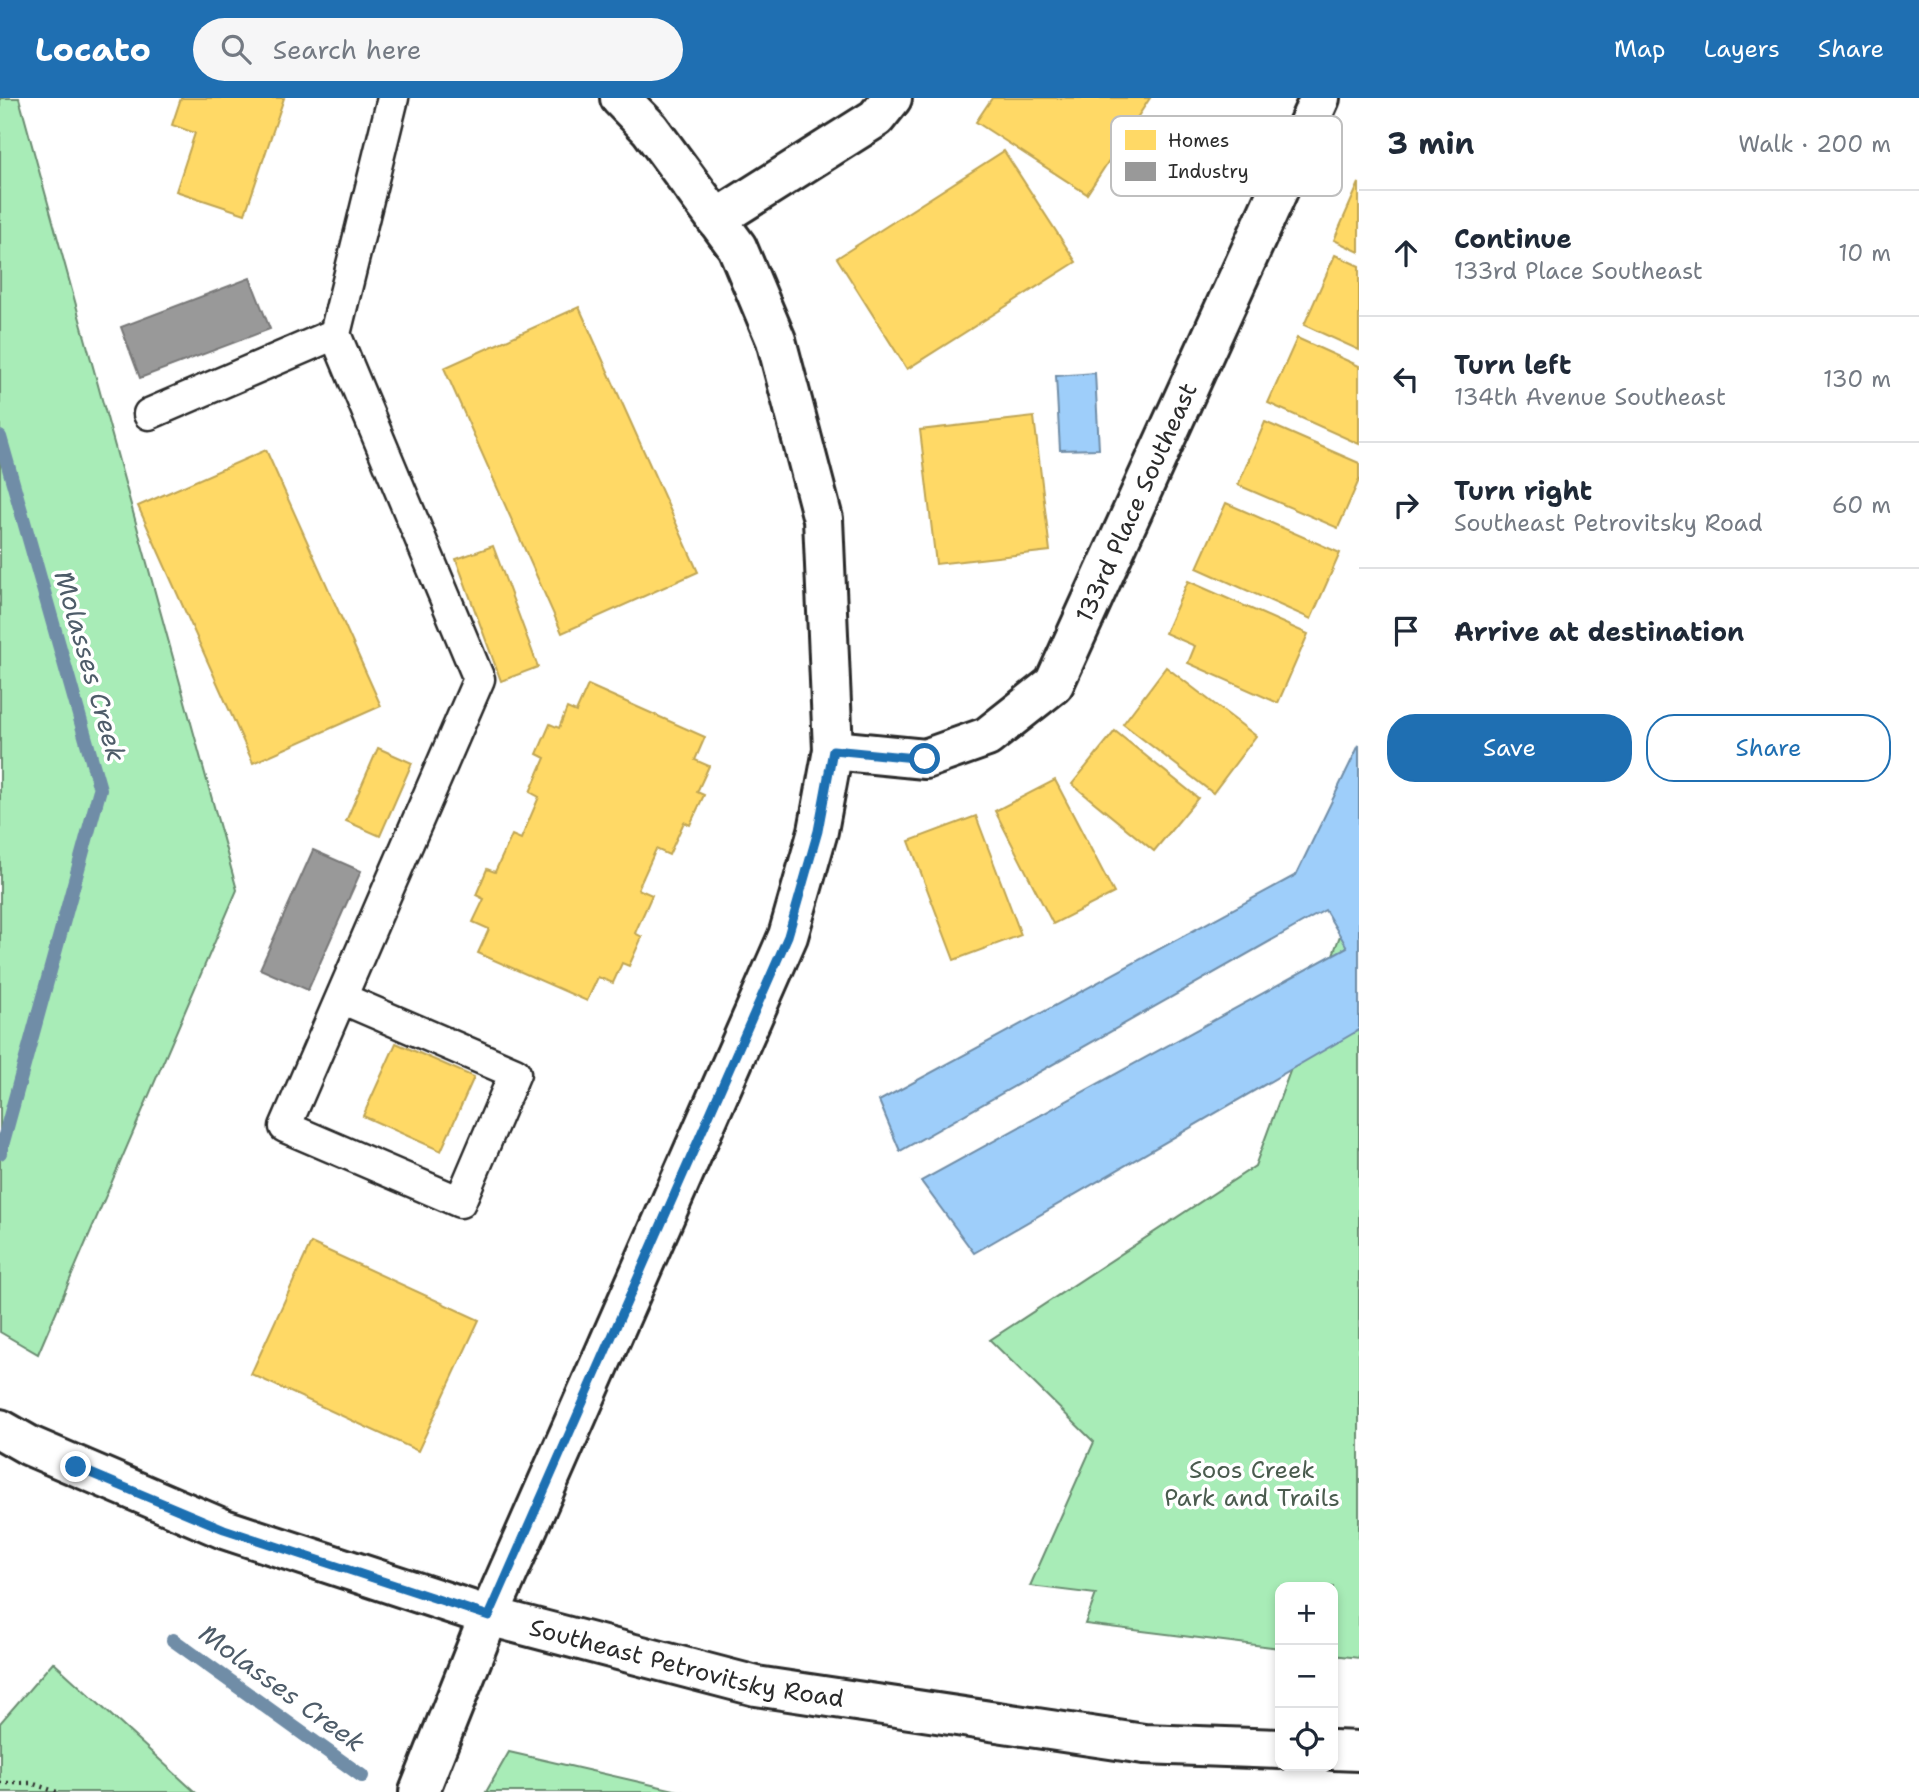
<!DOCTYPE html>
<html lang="en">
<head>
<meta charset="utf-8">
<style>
  :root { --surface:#fff; --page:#f6f6f7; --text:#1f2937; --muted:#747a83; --line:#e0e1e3; --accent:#1f6fb2 }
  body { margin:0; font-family:"Shantell Sans",sans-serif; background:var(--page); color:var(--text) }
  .controls { position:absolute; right:21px; bottom:21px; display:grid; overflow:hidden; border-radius:14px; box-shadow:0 4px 10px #0003 }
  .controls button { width:63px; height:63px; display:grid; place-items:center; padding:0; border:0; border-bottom:2px solid var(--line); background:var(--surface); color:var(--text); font:35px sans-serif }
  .stop { position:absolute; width:21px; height:21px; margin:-16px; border:5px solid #1f6fb2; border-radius:50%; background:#fff }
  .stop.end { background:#1f6fb2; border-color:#fff; box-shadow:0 2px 7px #0008 }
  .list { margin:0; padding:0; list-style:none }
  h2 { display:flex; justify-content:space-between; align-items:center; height:91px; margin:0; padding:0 28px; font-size:30px }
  h2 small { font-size:23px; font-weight:400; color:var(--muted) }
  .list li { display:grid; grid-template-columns:46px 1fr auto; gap:21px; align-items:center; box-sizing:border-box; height:126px; padding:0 28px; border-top:2px solid var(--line) }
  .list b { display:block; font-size:26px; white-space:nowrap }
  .list p { margin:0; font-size:23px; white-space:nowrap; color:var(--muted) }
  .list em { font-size:23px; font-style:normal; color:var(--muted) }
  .actions { display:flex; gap:14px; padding:21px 28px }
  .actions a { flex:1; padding:16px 0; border:2px solid var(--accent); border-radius:28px; text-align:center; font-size:24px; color:var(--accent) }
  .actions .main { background:var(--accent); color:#fff }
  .icon { flex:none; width:38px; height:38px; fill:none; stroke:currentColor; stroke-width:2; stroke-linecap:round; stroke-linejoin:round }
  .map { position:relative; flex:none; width:1359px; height:1694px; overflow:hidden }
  header { display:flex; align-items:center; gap:42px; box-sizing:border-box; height:98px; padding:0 35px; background:var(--accent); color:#fff }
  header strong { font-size:33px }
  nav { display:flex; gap:38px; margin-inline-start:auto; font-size:24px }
  .search { width:490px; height:63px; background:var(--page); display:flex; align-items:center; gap:18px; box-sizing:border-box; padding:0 24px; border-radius:38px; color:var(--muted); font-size:26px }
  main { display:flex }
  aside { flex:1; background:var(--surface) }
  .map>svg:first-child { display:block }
  .green { fill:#a8ecb7; stroke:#6a8c71; stroke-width:2 }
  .water { fill:#9ecefa; stroke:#708da7; stroke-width:2 }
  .homes { fill:#ffd966; stroke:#bfa554; stroke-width:2 }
  .industry { fill:#999; stroke:#787878; stroke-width:2 }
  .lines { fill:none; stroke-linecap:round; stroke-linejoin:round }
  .stream { stroke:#708da7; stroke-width:14 }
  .service-casing { stroke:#2b2b2b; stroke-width:35 }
  .minor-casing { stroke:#2b2b2b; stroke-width:44 }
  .secondary-casing { stroke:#2b2b2b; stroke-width:44 }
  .path { stroke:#2b2b2b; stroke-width:4.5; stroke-dasharray:2 5; stroke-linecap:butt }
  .service { stroke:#fff; stroke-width:30 }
  .minor { stroke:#fff; stroke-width:38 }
  .secondary { stroke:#fff; stroke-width:38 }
  .route { stroke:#1f6fb2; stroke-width:9 }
  .labels { text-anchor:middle; stroke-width:7; stroke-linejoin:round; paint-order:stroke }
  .street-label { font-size:24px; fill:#2b2b2b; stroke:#fff }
  .park-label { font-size:24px; fill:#4a5b4e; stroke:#fff }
  .water-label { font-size:26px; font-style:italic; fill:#4e5c69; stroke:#fff }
  .key { fill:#fff; stroke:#bfbfbf; stroke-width:2 }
  .key-label { font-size:19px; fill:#2b2b2b }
</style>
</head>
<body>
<header>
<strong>Locato</strong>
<div class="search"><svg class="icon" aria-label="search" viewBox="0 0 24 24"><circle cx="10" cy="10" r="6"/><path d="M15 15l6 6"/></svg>Search here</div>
<nav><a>Map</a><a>Layers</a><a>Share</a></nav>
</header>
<main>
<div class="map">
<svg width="1359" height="1694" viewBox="0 0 1359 1694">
  <rect width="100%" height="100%" fill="#fff"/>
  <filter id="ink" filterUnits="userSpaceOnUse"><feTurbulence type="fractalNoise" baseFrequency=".0143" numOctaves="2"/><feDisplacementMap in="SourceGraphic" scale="14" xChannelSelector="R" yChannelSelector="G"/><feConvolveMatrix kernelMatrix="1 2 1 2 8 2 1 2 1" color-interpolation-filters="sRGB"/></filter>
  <g filter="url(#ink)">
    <g class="green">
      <polygon points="0,0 19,0 237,792 38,1256 0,1234"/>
      <polygon points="1359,786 1359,1560 1333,1557 1333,1489 1280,1489 1280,1550 1085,1526 1096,1496 1030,1488 1094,1344 990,1242 1255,1068"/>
      <polygon points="53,1564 195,1694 0,1694 0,1625"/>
      <polygon points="509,1654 683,1694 486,1694"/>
    </g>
    <g class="water">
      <polygon points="1095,275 1099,351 1060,352 1056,278"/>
      <polygon points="1359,647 1359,932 974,1155 921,1083 1347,849 1325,812 900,1053 879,1003 1296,777"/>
    </g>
    <g class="homes">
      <polygon points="181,0 284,0 245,116 176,93 195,35 172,27"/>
      <polygon points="992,0 1150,0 1087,96 976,24"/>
      <polygon points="1004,53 1076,164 907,271 837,160"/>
      <polygon points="1359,85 1359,154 1334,142"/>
      <polygon points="1335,157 1359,168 1359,252 1304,227"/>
      <polygon points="579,209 698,474 562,535 444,270"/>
      <polygon points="1297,240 1359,268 1359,346 1268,305"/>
      <polygon points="1034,319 1050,453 936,466 920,332"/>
      <polygon points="1265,324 1359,365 1359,382 1338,430 1238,387"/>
      <polygon points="266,352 381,608 253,665 138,408"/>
      <polygon points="1226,405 1340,455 1311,521 1197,470"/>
      <polygon points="493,448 538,569 501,583 456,461"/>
      <polygon points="1188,483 1308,536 1278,605 1188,565 1195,548 1165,535"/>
      <polygon points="1166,569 1256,638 1213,695 1123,626"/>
      <polygon points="588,587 705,639 695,662 709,668 697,694 704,697 690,727 684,724 669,757 656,751 638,791 652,797 635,835 642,839 629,868 622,865 613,885 598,879 587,903 478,855 489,831 473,824 484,801 476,797 487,771 495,774 512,737 521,741 539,699 530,694 545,660 537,656 550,626 559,630 567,610 576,614"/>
      <polygon points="1115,633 1198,700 1154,753 1072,686"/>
      <polygon points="378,650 412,665 380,738 346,723"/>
      <polygon points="1055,682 1114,795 1053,826 995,713"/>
      <polygon points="976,718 1021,837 954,862 909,743"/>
      <polygon points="396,945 474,979 441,1053 363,1018"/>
      <polygon points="311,1145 479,1222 418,1353 251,1276"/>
    </g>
    <g class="industry">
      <polygon points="250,180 270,231 140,280 121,229"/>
      <polygon points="313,752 361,773 308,892 260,871"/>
    </g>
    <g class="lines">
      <g class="stream">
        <polyline points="0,339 100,691 0,1055"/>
        <polyline points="173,1542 362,1678"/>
      </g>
      <defs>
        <g id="service">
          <polyline points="149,316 335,236"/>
          <polyline points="341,900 515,975 460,1104 285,1029 479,581 335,236 393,0"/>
        </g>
        <g id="minor">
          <polyline points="716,121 876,20 892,0"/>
          <path id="s1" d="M 833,652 L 925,661 L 987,639 L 1054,586 L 1320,0"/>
          <polyline points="419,1694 489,1518 788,838 818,733 833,652 823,421 776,242 737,149 650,31 620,0"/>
        </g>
        <g id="secondary">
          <path id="s2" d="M 0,1331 L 30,1348 L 224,1431 L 489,1518 L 756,1588 L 1144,1646 L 1280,1651"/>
          <polyline points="1333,1652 1359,1653"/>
        </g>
      </defs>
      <use href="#service" class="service-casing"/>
      <use href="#minor" class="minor-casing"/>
      <use href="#secondary" class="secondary-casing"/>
      <polyline class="path" points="0,1685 31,1685 57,1694"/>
      <use href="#service" class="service"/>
      <use href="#minor" class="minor"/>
      <use href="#secondary" class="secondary"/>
    </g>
  </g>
  <g class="lines" filter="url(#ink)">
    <polyline class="route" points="76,1369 224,1431 489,1518 788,838 818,733 833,652 925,661"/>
  </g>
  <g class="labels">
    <g class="street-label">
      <text dy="8" stroke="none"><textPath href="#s1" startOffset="443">133rd Place Southeast</textPath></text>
      <text dy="8" stroke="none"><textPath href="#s2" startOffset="728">Southeast Petrovitsky Road</textPath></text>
    </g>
    <g class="park-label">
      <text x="1252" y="1380">Soos Creek<tspan x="1252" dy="28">Park and Trails</tspan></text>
    </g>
    <g class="water-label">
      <text transform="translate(90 568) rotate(74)" y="9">Molasses Creek</text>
      <text transform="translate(282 1590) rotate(36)" y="9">Molasses Creek</text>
    </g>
  </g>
  <rect x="1111" y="18" width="231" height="80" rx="10" class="key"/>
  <rect x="1125" y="32" width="31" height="20" fill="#ffd966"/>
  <rect x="1125" y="64" width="31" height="19" fill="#999"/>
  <g class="key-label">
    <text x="1168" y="49">Homes</text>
    <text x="1168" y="80">Industry</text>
  </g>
</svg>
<div class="controls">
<button>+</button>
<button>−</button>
<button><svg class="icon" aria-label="locate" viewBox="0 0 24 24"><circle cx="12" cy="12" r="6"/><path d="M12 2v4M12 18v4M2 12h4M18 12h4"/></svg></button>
</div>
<div class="stop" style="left:925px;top:661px"></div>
<div class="stop end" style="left:76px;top:1369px"></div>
</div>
<aside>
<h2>3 min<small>Walk · 200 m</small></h2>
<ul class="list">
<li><svg class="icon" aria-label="ahead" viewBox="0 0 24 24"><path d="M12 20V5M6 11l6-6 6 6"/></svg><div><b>Continue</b><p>133rd Place Southeast</p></div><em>10 m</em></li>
<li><svg class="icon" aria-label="left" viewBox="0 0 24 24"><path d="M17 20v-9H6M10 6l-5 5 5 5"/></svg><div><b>Turn left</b><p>134th Avenue Southeast</p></div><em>130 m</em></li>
<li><svg class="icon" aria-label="right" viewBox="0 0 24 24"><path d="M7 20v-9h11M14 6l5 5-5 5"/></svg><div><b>Turn right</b><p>Southeast Petrovitsky Road</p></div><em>60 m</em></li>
<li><svg class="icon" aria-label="arrive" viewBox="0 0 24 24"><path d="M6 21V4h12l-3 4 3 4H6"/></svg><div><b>Arrive at destination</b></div></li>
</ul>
<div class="actions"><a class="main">Save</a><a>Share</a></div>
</aside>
</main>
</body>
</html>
